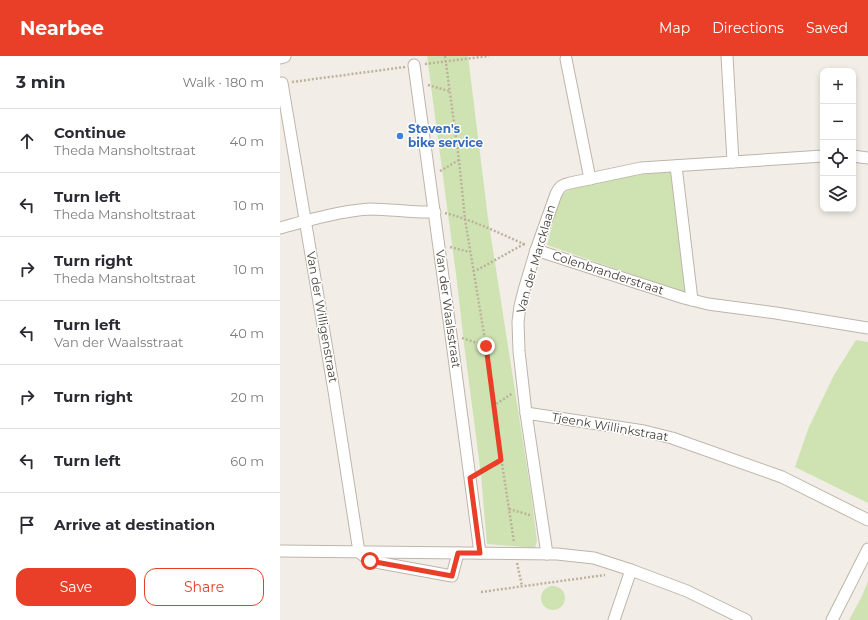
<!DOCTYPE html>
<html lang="en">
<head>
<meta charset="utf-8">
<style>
  :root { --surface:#fff; --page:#f2f2f3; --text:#2b2b33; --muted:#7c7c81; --line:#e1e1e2; --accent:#e93e27 }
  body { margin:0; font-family:Montserrat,sans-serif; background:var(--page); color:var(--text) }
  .controls { position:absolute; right:12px; top:12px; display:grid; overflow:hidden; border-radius:8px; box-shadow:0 2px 6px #0003 }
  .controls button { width:36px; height:36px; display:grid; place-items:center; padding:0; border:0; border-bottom:1px solid var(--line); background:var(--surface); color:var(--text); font:20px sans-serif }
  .stop { position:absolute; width:12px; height:12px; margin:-9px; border:3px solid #e93e27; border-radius:50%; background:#fff }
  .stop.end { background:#e93e27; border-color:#fff; box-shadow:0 1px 4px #0008 }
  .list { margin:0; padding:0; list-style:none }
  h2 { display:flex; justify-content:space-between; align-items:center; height:52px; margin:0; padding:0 16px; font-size:17px }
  h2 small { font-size:13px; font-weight:400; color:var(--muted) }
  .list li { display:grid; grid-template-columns:26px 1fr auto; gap:12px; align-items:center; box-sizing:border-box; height:64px; padding:0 16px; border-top:1px solid var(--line) }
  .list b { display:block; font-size:15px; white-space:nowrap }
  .list p { margin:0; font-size:13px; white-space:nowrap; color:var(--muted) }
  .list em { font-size:13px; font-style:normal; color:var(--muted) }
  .actions { display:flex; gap:8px; padding:12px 16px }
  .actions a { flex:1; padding:9px 0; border:1px solid var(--accent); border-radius:12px; text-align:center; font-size:14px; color:var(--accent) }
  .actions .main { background:var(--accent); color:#fff }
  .icon { flex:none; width:22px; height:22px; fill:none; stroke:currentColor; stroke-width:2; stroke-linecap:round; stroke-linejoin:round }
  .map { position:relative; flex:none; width:588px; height:564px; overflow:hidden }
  header { display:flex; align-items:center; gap:24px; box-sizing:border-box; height:56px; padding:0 20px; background:var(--accent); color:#fff }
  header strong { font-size:19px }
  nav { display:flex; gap:22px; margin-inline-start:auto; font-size:14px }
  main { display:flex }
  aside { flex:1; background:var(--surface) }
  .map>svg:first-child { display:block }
  .green { fill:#cfe3b2 }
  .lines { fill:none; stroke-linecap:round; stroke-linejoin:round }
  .minor-casing { stroke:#bdb5aa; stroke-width:13 }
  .tertiary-casing { stroke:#bdb5aa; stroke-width:15 }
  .path { stroke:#bdb19c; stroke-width:2.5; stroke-dasharray:2 2; stroke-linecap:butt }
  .minor { stroke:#fff; stroke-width:11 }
  .tertiary { stroke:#fff; stroke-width:13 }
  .route { stroke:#e93e27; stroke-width:5 }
  .shop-dot { fill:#3f7fe0; stroke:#fff; stroke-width:1.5 }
  .labels { text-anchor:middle; stroke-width:3; stroke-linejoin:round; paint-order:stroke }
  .shop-label { font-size:12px; font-weight:bold; fill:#366cbe; stroke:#fff; text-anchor:start }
  .street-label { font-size:12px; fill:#443e36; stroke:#fff }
</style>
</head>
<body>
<header>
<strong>Nearbee</strong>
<nav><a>Map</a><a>Directions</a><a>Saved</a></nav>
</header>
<main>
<aside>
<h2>3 min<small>Walk · 180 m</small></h2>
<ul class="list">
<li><svg class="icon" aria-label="ahead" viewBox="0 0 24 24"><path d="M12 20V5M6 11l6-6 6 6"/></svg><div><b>Continue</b><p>Theda Mansholtstraat</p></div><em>40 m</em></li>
<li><svg class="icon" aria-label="left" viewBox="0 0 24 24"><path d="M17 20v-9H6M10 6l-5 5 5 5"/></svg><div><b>Turn left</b><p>Theda Mansholtstraat</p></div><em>10 m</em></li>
<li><svg class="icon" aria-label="right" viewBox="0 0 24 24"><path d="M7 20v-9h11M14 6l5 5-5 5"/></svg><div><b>Turn right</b><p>Theda Mansholtstraat</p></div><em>10 m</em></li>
<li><svg class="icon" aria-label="left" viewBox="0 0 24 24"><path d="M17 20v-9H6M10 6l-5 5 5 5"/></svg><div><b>Turn left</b><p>Van der Waalsstraat</p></div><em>40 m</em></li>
<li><svg class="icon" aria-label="right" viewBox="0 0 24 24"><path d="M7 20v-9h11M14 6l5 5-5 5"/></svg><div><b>Turn right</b></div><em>20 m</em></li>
<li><svg class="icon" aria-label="left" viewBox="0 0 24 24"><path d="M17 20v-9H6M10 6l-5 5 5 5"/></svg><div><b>Turn left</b></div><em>60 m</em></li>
<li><svg class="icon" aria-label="arrive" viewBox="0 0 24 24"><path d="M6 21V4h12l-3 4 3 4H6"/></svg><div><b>Arrive at destination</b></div></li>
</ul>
<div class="actions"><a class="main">Save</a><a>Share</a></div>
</aside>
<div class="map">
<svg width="588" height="564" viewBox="0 0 588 564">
  <rect width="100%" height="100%" fill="#f2eee7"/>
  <g class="green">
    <polygon points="147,0 188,0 208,162 251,437 257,485 255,492 207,488 201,419 184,288 177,226"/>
    <polygon points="392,115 408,238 267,189 279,144 283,138 291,133 303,129 342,121"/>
    <polygon points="576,284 588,286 588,447 515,411 528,373 554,319"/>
    <polygon points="588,525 588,564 569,564 582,540"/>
    <circle cx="273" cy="542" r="12"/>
  </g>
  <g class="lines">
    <defs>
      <g id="minor">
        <polyline points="447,0 453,106"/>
        <polyline points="286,3 310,123"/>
        <polyline points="134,9 171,279 200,497"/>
        <polyline points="2,27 54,335 79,496 90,505 172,520 178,497"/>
        <polyline points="573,100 588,102"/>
        <polyline points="396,110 412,244"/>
        <path d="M 0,172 C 29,164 60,155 90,153 C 112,153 133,157 155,156"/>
        <polyline points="256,194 404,242 428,248 496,257 588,272"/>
        <polyline points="246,357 364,375 392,382 502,421 588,464"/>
        <polyline points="0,495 277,498 314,502 351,514 334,564"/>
        <path d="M 267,498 L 246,357 L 239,295 L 238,266 L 240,250 L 244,234 L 256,194 L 276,138 C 280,130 282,129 290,127 L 361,112 L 543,100"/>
        <polyline points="351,514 407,535 466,564"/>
        <polyline points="552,564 588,493"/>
      </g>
      <polyline id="tertiary" points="0,1 4,0"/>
    </defs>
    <use href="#minor" class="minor-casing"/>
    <use href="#tertiary" class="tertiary-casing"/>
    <g class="path">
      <polyline points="165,0 179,104 185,163 206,290 220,394 234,486"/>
      <polyline points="145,8 209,0"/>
      <polyline points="12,26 125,11"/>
      <polyline points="148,29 169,35"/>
      <polyline points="160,115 179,104"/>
      <path d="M 165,157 C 193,164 219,177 246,189"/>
      <polyline points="170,191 190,196"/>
      <polyline points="193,215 199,213 244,188"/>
      <polyline points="182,282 206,290"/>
      <polyline points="213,350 233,337"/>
      <polyline points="201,416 221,404"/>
      <polyline points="229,453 250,459"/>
      <polyline points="237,507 242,530"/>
      <polyline points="201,536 325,519"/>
    </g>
    <use href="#minor" class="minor"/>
    <use href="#tertiary" class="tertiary"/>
  </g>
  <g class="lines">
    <polyline class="route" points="90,505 172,520 178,497 200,497 190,422 221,404 206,290"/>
  </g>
  <circle class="shop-dot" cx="120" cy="80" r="4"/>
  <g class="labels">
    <g class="shop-label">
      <text x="128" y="77">Steven's<tspan x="128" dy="14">bike service</tspan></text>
    </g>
    <g class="street-label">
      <text transform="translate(256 203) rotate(-74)" y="4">Van der Marcklaan</text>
      <text transform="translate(328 217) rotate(18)" y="4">Colenbranderstraat</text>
      <text transform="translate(168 253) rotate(82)" y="4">Van der Waalsstraat</text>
      <text transform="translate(42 261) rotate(80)" y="4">Van der Willigenstraat</text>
      <text transform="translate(330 371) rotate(10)" y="4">Tjeenk Willinkstraat</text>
    </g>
  </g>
</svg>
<div class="controls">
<button>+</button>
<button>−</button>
<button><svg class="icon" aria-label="locate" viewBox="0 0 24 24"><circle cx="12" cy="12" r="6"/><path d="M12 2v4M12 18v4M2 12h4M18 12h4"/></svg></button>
<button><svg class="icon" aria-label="layers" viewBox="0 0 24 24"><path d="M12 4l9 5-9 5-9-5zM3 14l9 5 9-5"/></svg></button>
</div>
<div class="stop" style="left:90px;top:505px"></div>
<div class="stop end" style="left:206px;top:290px"></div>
</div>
</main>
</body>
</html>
